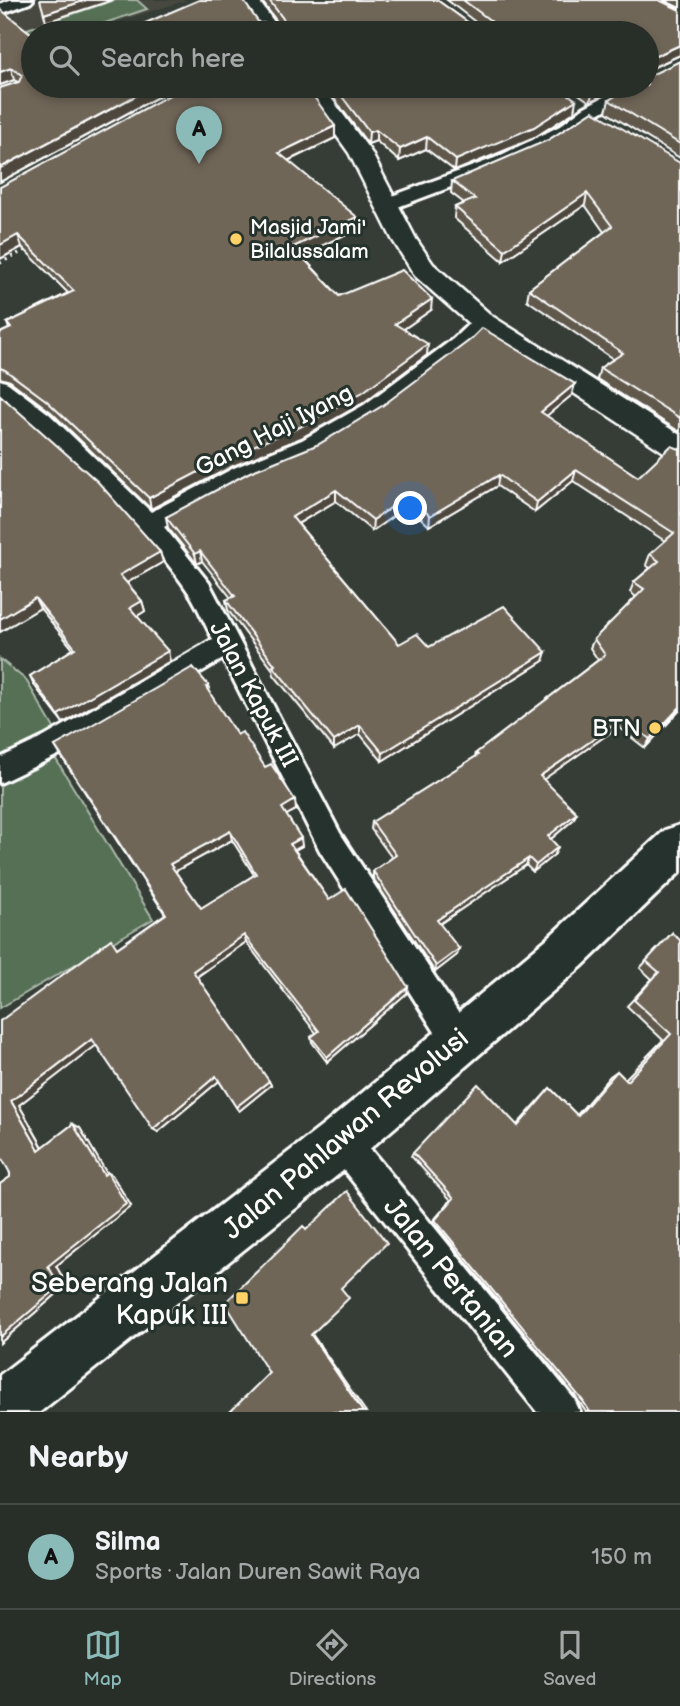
<!DOCTYPE html>
<html lang="en">
<head>
<meta charset="utf-8">
<style>
  :root { --surface:#282e28; --page:#343a34; --text:#f1f3f6; --muted:#a5a8a8; --line:#444a45; --accent:#8bbbb9 }
  body { margin:0; font-family:"Balsamiq Sans",sans-serif; background:var(--page); color:var(--text) }
  .you { position:absolute; left:411px; top:509px; width:24px; height:24px; margin:-18px; border:5px solid #fff; border-radius:50%; background:#1a73e8; box-shadow:0 0 0 10px #1a73e833 }
  .badge { display:grid; place-items:center; width:46px; height:46px; border-radius:50%; background:var(--accent); color:#111; font-size:23px; font-weight:700 }
  .pin { position:absolute; translate:-50% -58px; filter:drop-shadow(0 2px 4px #0008) }
  .pin::after { content:''; position:absolute; top:37px; width:24px; height:21px; background:inherit; clip-path:polygon(0 0,100% 0,50% 100%) }
  .list { margin:0; padding:0; list-style:none }
  h2 { display:flex; justify-content:space-between; align-items:center; height:91px; margin:0; padding:0 28px; font-size:30px }
  h2 small { font-size:23px; font-weight:400; color:var(--muted) }
  .list li { display:grid; grid-template-columns:46px 1fr auto; gap:21px; align-items:center; box-sizing:border-box; height:105px; padding:0 28px; border-top:2px solid var(--line) }
  .list b { display:block; font-size:26px; white-space:nowrap }
  .list p { margin:0; font-size:23px; white-space:nowrap; color:var(--muted) }
  .list em { font-size:23px; font-style:normal; color:var(--muted) }
  .icon { flex:none; width:38px; height:38px; fill:none; stroke:currentColor; stroke-width:2; stroke-linecap:round; stroke-linejoin:round }
  .map { position:relative; flex:none; width:680px; height:1412px; overflow:hidden }
  .search { position:absolute; background:var(--surface); box-shadow:0 4px 10px #0003; left:21px; right:21px; top:21px; height:77px; display:flex; align-items:center; gap:18px; box-sizing:border-box; padding:0 24px; border-radius:38px; color:var(--muted); font-size:26px }
  .sheet { height:196px; background:var(--surface) }
  nav { display:flex; justify-content:space-around; align-items:center; box-sizing:border-box; height:98px; border-top:2px solid var(--line); background:var(--surface); font-size:19px; color:var(--muted) }
  nav a { display:grid; justify-items:center; gap:4px }
  nav .on { color:var(--accent) }
  .map>svg:first-child { display:block }
  .built { fill:#464940 }
  .green { fill:#567055; stroke:#aab8aa; stroke-width:2 }
  .lines { fill:none; stroke-linecap:round; stroke-linejoin:round }
  .minor-casing { stroke:#fff; stroke-width:6 }
  .tertiary-casing { stroke:#fff; stroke-width:5 }
  .primary-casing { stroke:#fff; stroke-width:6 }
  .path { stroke:#fff; stroke-width:3.5; stroke-dasharray:2 4.5; stroke-linecap:butt }
  .minor { fill:#26332d; fill-rule:evenodd }
  .tertiary { fill:#26332d; fill-rule:evenodd }
  .primary { fill:#26332d; fill-rule:evenodd }
  .wall { fill:#5f584c; stroke:#fff; stroke-width:2; fill-rule:evenodd }
  .shaded-wall { fill:#4e473e; stroke:#fff; stroke-width:2 }
  .building { fill:#6f6658; stroke:#fff; stroke-width:2; fill-rule:evenodd }
  .poi-dot { fill:#ffd166; stroke:#26332d; stroke-width:2.5 }
  .labels { text-anchor:middle; stroke-width:6; stroke-linejoin:round; paint-order:stroke }
  .far-poi-label { font-size:21px; fill:#fff; stroke:#26332d; text-anchor:start }
  .street-label { font-size:24px; fill:#fff; stroke:#26332d }
  .poi-label { font-size:24px; fill:#fff; stroke:#26332d; text-anchor:end }
  .near-street-label { font-size:28px; fill:#fff; stroke:#26332d }
  .near-poi-label { font-size:28px; fill:#fff; stroke:#26332d; text-anchor:end }
</style>
</head>
<body>
<div class="map">
<svg width="680" height="1412" viewBox="0 0 680 1412">
  <rect width="100%" height="100%" fill="#353d36"/>
  <filter id="ink" filterUnits="userSpaceOnUse"><feTurbulence type="fractalNoise" baseFrequency=".0143" numOctaves="2"/><feDisplacementMap in="SourceGraphic" scale="14" xChannelSelector="R" yChannelSelector="G"/><feConvolveMatrix kernelMatrix="1 2 1 2 8 2 1 2 1" color-interpolation-filters="sRGB"/></filter>
  <g filter="url(#ink)">
    <polygon class="built" points="42,0 187,0 82,33 33,33 33,42 0,13"/>
    <g class="green">
      <polygon points="115,0 137,0 147,9 75,33 33,33 33,35 27,29"/>
      <polygon points="0,659 26,680 58,735 48,746 153,919 0,1008"/>
    </g>
    <g class="lines">
      <defs>
        <g id="minor">
          <polygon points="10,0 33,0 30,3 0,14 0,4"/>
          <polygon points="624,86 644,86 595,116 572,134 507,166 395,208 388,210 379,204 381,200 495,158 560,126 583,108"/>
          <path d="M 483,315 L 490,317 L 493,322 L 467,349 L 380,415 L 318,452 L 250,480 L 164,527 L 209,583 L 340,833 L 469,1029 L 474,1040 L 469,1051 L 458,1056 L 447,1051 L 320,851 L 223,659 L 62,753 L 0,783 L 0,758 L 44,737 L 213,639 C 205,625 199,609 191,596 C 145,526 65,451 0,399 L 0,380 L 8,383 L 49,414 L 151,512 L 234,468 L 302,440 L 364,405 L 453,339 L 476,317 Z"/>
          <polygon points="342,1125 354,1129 574,1399 580,1412 537,1412 330,1153 326,1141 330,1129"/>
        </g>
        <g id="tertiary">
          <polygon points="238,0 258,0 282,33 262,33"/>
          <polygon points="301,86 322,86 371,152 416,239 433,264 492,316 680,435 680,459 670,456 474,328 415,276 392,239 349,153"/>
        </g>
        <polygon id="primary" points="680,825 680,872 581,967 359,1158 40,1412 0,1412 0,1375 325,1124 549,937 665,830"/>
      </defs>
      <use href="#minor" class="minor-casing"/>
      <use href="#tertiary" class="tertiary-casing"/>
      <use href="#primary" class="primary-casing"/>
      <polyline class="path" points="0,263 27,249"/>
      <use href="#minor" class="minor"/>
      <use href="#tertiary" class="tertiary"/>
      <use href="#primary" class="primary"/>
    </g>
    <g class="wall">
      <polygon points="261,0 437,0 469,23 478,24 447,0 659,0 680,10 680,55 648,70 647,74 647,33 122,33 259,23 278,23"/>
      <polygon points="663,0 680,0 680,8"/>
      <polygon points="33,35 33,86 178,86 0,182 0,88 18,82 14,80 0,85"/>
      <polygon points="680,61 680,158 606,112 609,100"/>
      <polygon points="325,86 557,86 574,112 532,139 455,171 426,149 399,161 376,141 368,144"/>
      <polygon points="567,86 619,86 590,102"/>
      <polygon points="335,138 288,161 357,229 301,255 339,296 431,310 404,329 427,355 363,403 301,438 233,466 151,509 51,412 10,381 0,378 0,333 9,329 7,323 68,293 22,247 0,259 0,187"/>
      <polygon points="680,163 680,432 597,379 600,368 613,359 527,300 529,289 604,232 585,205 503,261 454,218 455,207 464,203 451,193 452,181"/>
      <polygon points="0,395 160,552 163,562 127,583 142,601 145,611 137,616 170,661 63,723 34,685 30,676 73,649 40,608 0,632"/>
      <polygon points="572,395 546,416 638,477 680,449 680,710 645,748 618,727 543,779 573,820 551,839 555,854 533,872 526,865 439,924 459,949 457,955 435,972 373,878 373,871 392,858 371,829 372,822 475,757 476,753 598,660 590,648 594,639 636,597 630,592 634,582 650,568 646,565 650,554 665,541 573,481 535,512 497,486 429,526 408,506 372,531 336,501 298,524 399,644 543,661 382,761 360,734 334,749 274,675 273,670 228,610 226,600 231,598 202,561 197,564 168,528 166,517"/>
      <path d="M 209,686 L 210,694 L 237,735 L 265,767 L 296,810 L 286,815 L 302,846 L 295,850 L 329,900 L 407,993 L 327,1062 L 312,1042 L 311,1037 L 316,1033 L 246,942 L 197,977 L 271,1085 L 239,1111 L 219,1081 L 158,1132 L 96,1045 L 19,1105 L 43,1147 L 73,1124 L 80,1128 L 106,1173 L 112,1175 L 131,1206 L 56,1266 L 67,1285 L 0,1343 L 0,1184 L 10,1177 L 0,1021 L 117,948 L 165,914 L 61,756 L 55,746 ZM 232,840 L 254,875 L 201,908 L 175,871 Z"/>
      <polygon points="672,933 680,1412 586,1412 576,1397 433,1221 451,1200 411,1156 413,1153 517,1125 550,1088 577,1115 610,1076 617,1071 625,1079 663,1040 627,1006 652,979 640,968"/>
    </g>
    <g class="shaded-wall">
      <polygon points="86,0 113,0 46,22 44,14"/>
      <polygon points="680,45 680,55 647,70 649,59"/>
      <polygon points="11,68 14,80 0,85 0,72"/>
      <polygon points="154,86 178,86 0,182 0,168"/>
      <polygon points="601,86 619,86 590,102 593,90"/>
      <polygon points="576,100 574,112 532,139 455,171 456,160"/>
      <polygon points="335,126 335,138 279,165 279,153"/>
      <polygon points="376,130 376,141 368,144 369,132"/>
      <polygon points="427,137 426,149 399,161 400,149"/>
      <polygon points="587,193 585,205 503,261 505,250"/>
      <polygon points="357,217 357,229 294,259 293,247"/>
      <polygon points="18,235 22,247 0,259 0,245"/>
      <polygon points="432,299 431,310 395,335 395,324"/>
      <polygon points="428,344 427,355 363,403 301,438 233,466 151,509 149,498"/>
      <polygon points="575,384 572,395 538,423 541,412"/>
      <polygon points="576,470 573,481 535,512 537,502"/>
      <polygon points="499,475 497,486 429,526 430,516"/>
      <polygon points="336,490 336,501 292,527 292,517"/>
      <polygon points="409,495 408,506 372,531 373,520"/>
      <polygon points="200,551 202,561 197,564 195,554"/>
      <polygon points="160,552 163,562 123,585 120,575"/>
      <polygon points="35,598 40,608 0,632 0,619"/>
      <polygon points="142,601 145,611 134,618 130,608"/>
      <polygon points="168,651 170,661 63,723 58,715"/>
      <polygon points="546,652 543,661 382,761 383,753"/>
      <polygon points="680,707 680,710 645,748 650,739"/>
      <polygon points="623,719 618,727 537,784 540,776"/>
      <polygon points="360,725 360,734 334,749 334,741"/>
      <polygon points="295,800 296,810 283,817 282,808"/>
      <polygon points="577,813 573,820 545,844 548,836"/>
      <polygon points="230,831 232,840 174,872 170,864"/>
      <polygon points="301,838 302,846 291,852 290,844"/>
      <polygon points="558,847 555,854 533,872 536,865"/>
      <polygon points="529,858 526,865 435,927 437,920"/>
      <polygon points="244,935 246,942 196,977 193,971"/>
      <polygon points="459,949 457,955 435,972 436,966"/>
      <polygon points="408,987 407,993 327,1062 327,1057"/>
      <polygon points="92,1039 98,1044 19,1105 46,1153 39,1150 11,1101"/>
      <polygon points="216,1076 219,1081 158,1132 153,1129"/>
      <polygon points="269,1081 271,1085 239,1111 236,1107"/>
      <polygon points="73,1124 80,1128 109,1177 104,1175"/>
      <polygon points="107,1172 112,1175 131,1206 56,1266 67,1285 0,1343 0,1337 48,1266"/>
      <polygon points="312,1334 366,1412 363,1412 311,1335"/>
    </g>
    <g class="building">
      <polygon points="40,0 86,0 44,14"/>
      <polygon points="199,0 243,0 259,23 283,23 284,20 269,0 437,0 469,23 488,24 491,21 463,0 659,0 680,10 680,45 649,59 647,72 647,33 122,33"/>
      <polygon points="0,9 33,35 33,86 154,86 0,168 0,88 19,82 22,75 11,68 0,72"/>
      <polygon points="680,61 680,144 609,100 632,86 647,86 647,77"/>
      <polygon points="186,86 306,86 335,126 279,153 357,217 293,247 339,296 402,270 432,299 395,324 428,344 363,392 300,427 231,455 149,498 47,401 5,370 0,368 0,333 11,328 7,323 74,291 18,235 0,245 0,187"/>
      <polygon points="334,86 557,86 576,100 534,127 456,160 427,137 400,149 376,130 369,132"/>
      <polygon points="586,86 601,86 593,90"/>
      <polygon points="593,111 680,163 680,418 600,368 623,353 529,289 612,226 587,193 505,250 455,207 475,199 452,181 548,140"/>
      <polygon points="482,328 575,384 541,412 638,477 671,446 680,449 680,707 650,739 623,719 540,776 577,813 548,836 558,847 536,865 529,858 437,920 459,949 436,966 373,871 396,855 372,822 478,755 476,753 605,655 594,639 644,589 634,582 659,561 650,554 674,533 576,470 537,502 499,475 430,516 409,495 373,520 336,490 292,517 399,644 417,634 429,647 504,606 546,652 383,753 360,725 334,741 273,666 275,665 226,600 235,596 200,551 195,554 166,517 250,472 319,444 382,406 470,340"/>
      <polygon points="0,395 98,482 160,552 120,575 142,601 130,608 168,651 58,715 30,676 75,648 35,598 0,619"/>
      <path d="M 193,667 L 209,686 L 206,687 L 237,735 L 242,732 L 265,767 L 271,764 L 295,800 L 282,808 L 301,838 L 290,844 L 329,900 L 346,889 L 408,987 L 327,1057 L 311,1037 L 319,1031 L 244,935 L 193,971 L 269,1081 L 236,1107 L 216,1076 L 153,1129 L 92,1039 L 11,1101 L 39,1150 L 73,1124 L 104,1175 L 107,1172 L 126,1204 L 48,1266 L 60,1286 L 0,1337 L 0,1184 L 10,1177 L 10,1173 L 0,1155 L 0,1021 L 111,939 L 117,948 L 166,914 L 55,746 ZM 230,831 L 256,874 L 201,908 L 170,864 Z"/>
      <polygon points="672,933 680,940 680,1412 590,1412 583,1401 435,1220 454,1198 413,1153 478,1084 518,1126 550,1088 578,1116 617,1071 627,1081 671,1034 634,1000 659,972 646,961"/>
      <polygon points="347,1191 387,1243 341,1288 349,1298 311,1335 363,1412 230,1412 269,1373 225,1303 303,1226 306,1230"/>
    </g>
  </g>
  <g class="poi-dot">
    <circle cx="236" cy="239" r="7"/>
    <circle cx="655" cy="728" r="7"/>
    <rect x="235" y="1291" width="14" height="14" rx="3.5"/>
  </g>
  <g class="labels">
    <g class="far-poi-label">
      <text x="250" y="234">Masjid Jami'<tspan x="250" dy="24">Bilalussalam</tspan></text>
    </g>
    <g class="street-label">
      <text transform="translate(274 430) rotate(-27)" y="8">Gang Haji Iyang</text>
      <text transform="translate(254 694) rotate(62)" y="8">Jalan Kapuk III</text>
    </g>
    <g class="poi-label">
      <text x="641" y="736">BTN</text>
    </g>
    <g class="near-street-label">
      <text transform="translate(345 1133) rotate(-40)" y="10">Jalan Pahlawan Revolusi</text>
      <text transform="translate(452 1277) rotate(51)" y="10">Jalan Pertanian</text>
    </g>
    <g class="near-poi-label">
      <text x="228" y="1292">Seberang Jalan<tspan x="228" dy="32">Kapuk III</tspan></text>
    </g>
  </g>
</svg>
<div class="you"></div>
<div class="pin badge" style="left:199px;top:164px">A</div>
<div class="search"><svg class="icon" aria-label="search" viewBox="0 0 24 24"><circle cx="10" cy="10" r="6"/><path d="M15 15l6 6"/></svg>Search here</div>
</div>
<section class="sheet">
<h2>Nearby<small></small></h2>
<ul class="list">
<li><span class="badge">A</span><div><b>Silma</b><p>Sports · Jalan Duren Sawit Raya</p></div><em>150 m</em></li>
</ul>
</section>
<nav>
<a class="on"><svg class="icon" aria-label="map" viewBox="0 0 24 24"><path d="M3 6l6-2 6 2 6-2v14l-6 2-6-2-6 2zM9 4v14M15 6v14"/></svg>Map</a>
<a><svg class="icon" aria-label="directions" viewBox="0 0 24 24"><path d="M12 3l9 9-9 9-9-9zM9 14v-3h6M13 9l2 2-2 2"/></svg>Directions</a>
<a><svg class="icon" aria-label="saved" viewBox="0 0 24 24"><path d="M7 4h10v16l-5-4-5 4z"/></svg>Saved</a>
</nav>
</body>
</html>
